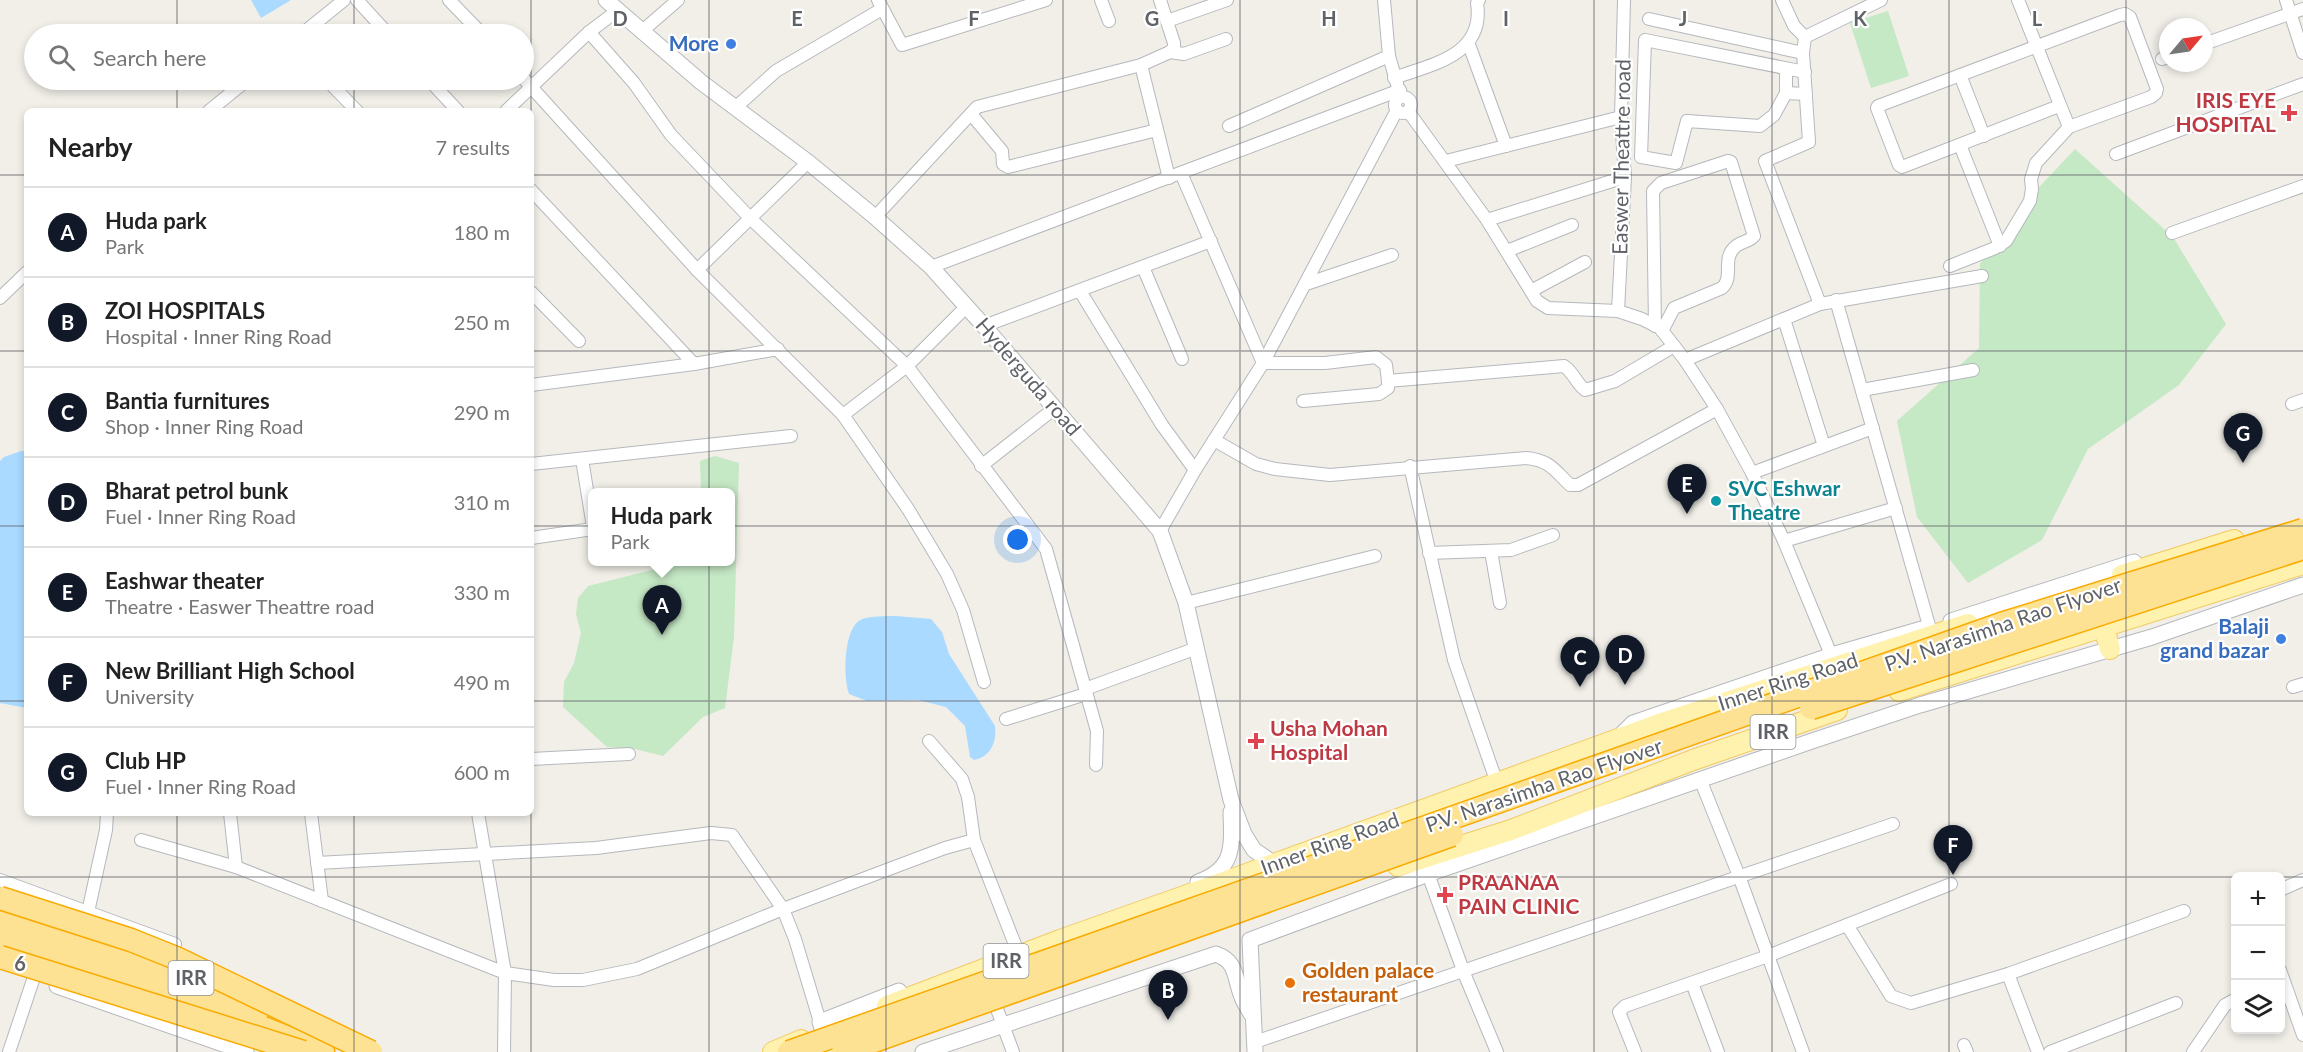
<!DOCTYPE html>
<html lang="en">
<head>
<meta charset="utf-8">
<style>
  :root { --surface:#fff; --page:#f6f6f6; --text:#222; --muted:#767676; --line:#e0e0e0; --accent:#111827 }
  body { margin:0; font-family:Lato,sans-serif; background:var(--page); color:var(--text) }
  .controls { position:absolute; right:18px; bottom:18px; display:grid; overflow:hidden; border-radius:9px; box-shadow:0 3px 9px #0003 }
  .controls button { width:54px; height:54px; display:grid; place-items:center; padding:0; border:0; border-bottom:2px solid var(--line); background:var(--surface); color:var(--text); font:30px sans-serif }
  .compass { position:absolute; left:2159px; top:18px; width:54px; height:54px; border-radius:50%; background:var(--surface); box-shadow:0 3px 9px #0003; rotate:61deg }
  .you { position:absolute; left:1018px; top:540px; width:21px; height:21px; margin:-15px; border:4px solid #fff; border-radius:50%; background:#1a73e8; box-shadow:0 0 0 9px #1a73e833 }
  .badge { display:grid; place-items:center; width:39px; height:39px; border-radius:50%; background:var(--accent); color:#fff; font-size:20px; font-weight:700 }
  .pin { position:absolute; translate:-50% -50px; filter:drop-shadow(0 2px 3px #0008) }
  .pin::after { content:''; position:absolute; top:32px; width:21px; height:18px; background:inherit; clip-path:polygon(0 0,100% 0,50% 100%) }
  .popup { position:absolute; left:588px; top:488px; width:147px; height:78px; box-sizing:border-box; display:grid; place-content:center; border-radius:9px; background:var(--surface); filter:drop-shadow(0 2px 4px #0005); font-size:20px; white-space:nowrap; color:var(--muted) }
  .popup b { font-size:22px; color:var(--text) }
  .popup::after { content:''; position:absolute; left:50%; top:100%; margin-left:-12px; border:12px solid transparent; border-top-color:var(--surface) }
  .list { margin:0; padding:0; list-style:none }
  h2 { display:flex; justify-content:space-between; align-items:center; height:78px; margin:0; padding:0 24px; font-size:26px }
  h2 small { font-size:20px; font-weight:400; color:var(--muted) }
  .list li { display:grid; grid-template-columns:39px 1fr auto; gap:18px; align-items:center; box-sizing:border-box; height:90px; padding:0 24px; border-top:2px solid var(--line) }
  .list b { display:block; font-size:22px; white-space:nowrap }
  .list p { margin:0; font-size:20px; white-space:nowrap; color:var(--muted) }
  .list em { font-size:20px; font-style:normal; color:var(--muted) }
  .icon { flex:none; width:33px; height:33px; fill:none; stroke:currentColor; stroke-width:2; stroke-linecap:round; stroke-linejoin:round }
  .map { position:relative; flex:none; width:2303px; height:1052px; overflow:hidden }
  .search { position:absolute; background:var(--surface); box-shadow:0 3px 9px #0003; left:24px; top:24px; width:510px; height:66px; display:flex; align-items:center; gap:15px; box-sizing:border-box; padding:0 21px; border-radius:33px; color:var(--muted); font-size:22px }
  .panel { position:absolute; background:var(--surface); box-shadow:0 3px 9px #0003; left:24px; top:108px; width:510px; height:708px; border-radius:9px }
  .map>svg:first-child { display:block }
  .green { fill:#c5e8c5 }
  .water { fill:#aadaff }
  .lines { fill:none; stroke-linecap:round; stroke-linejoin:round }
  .minor-casing { stroke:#b5b8bc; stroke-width:14 }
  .tertiary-casing { stroke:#b5b8bc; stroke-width:17 }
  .primary-casing { stroke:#f2c960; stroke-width:22 }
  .motorway-casing { stroke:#f9ab00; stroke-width:25 }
  .minor { stroke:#fff; stroke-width:12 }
  .tertiary { stroke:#fff; stroke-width:15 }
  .primary { stroke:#fff2af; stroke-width:20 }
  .motorway { stroke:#fde293; stroke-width:22 }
  .motorway-bridge-casing { stroke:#f9ab00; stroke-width:25; stroke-linecap:butt }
  .motorway-bridge { stroke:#fde293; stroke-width:22 }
  .grid { fill:none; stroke:#5f6368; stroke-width:1.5; stroke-opacity:0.55 }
  .shop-dot { fill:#3f7fe0; stroke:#fff; stroke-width:2 }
  .health-dot { fill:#e0444e; stroke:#fff; stroke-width:2 }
  .culture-dot { fill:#0f9aa8; stroke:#fff; stroke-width:2 }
  .food-dot { fill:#e8710a; stroke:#fff; stroke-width:2 }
  .labels { text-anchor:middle; stroke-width:4.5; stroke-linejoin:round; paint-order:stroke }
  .shield { fill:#fff; stroke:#8f9295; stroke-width:1.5 }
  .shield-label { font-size:20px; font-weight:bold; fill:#5f6368 }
  .shop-label { font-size:21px; font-weight:bold; fill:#366cbe; stroke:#fff; text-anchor:end }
  .health-label { font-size:21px; font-weight:bold; fill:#be3a42; stroke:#fff; text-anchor:start }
  .street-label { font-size:21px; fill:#5f6368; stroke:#fff }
  .culture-label { font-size:21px; font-weight:bold; fill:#0d838f; stroke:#fff; text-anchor:start }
  .food-label { font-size:21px; font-weight:bold; fill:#c56008; stroke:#fff; text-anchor:start }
  .grid-label { font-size:20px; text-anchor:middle; font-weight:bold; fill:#5f6368; stroke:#fff; stroke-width:4.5; stroke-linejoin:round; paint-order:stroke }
</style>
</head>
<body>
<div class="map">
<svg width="2303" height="1052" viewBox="0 0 2303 1052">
  <rect width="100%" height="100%" fill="#f1efe8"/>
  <g class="green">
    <polygon points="1888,11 1909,76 1871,88 1850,23"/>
    <polygon points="2075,149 2173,237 2226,324 2179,385 2088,449 2042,540 1968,583 1917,517 1897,421 1979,348 1980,264 2029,198"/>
    <polygon points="715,456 739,463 734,637 725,708 703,717 663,756 635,749 607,747 563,707 564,682 574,663 581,633 576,614 578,598 588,586 684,562 731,562 731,492 701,492 700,461"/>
  </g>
  <g class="water">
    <polygon points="251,0 291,0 261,18"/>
    <polygon points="21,451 27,451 27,708 0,703 0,461 4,457"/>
    <path d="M 896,616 L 931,619 L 942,632 L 949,654 L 995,726 C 997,741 991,757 974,760 L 970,757 L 965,726 L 946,707 L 918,700 L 867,701 L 849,694 C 843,678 843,627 862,619 C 872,616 885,616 896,616 Z"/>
  </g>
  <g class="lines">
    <defs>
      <g id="minor">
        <polyline points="357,0 388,34"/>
        <polyline points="449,0 482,34"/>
        <polyline points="878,0 902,45 1046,0"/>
        <polyline points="1101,0 1109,21"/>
        <polyline points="1384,0 1389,56 1397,84"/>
        <polyline points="1624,0 1621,117 1625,177 1618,311 1642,319 1660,328 1685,360 1717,409 1752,473 1784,541 1834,662"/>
        <polyline points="1782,0 1794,26 1805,37"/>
        <polyline points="2018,0 2069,127"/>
        <polyline points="2286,0 2303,53"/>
        <polyline points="1649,19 1803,53"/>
        <polyline points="1167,21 1227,0"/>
        <polyline points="589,32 634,83 671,135 751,219 907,366 1046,549 1097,731 1096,765"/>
        <polyline points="641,32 678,0"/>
        <polyline points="302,34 344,0"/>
        <polyline points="1468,42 1506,146"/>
        <polyline points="2204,44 2303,9"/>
        <polyline points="1170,52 1184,54 1226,39"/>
        <polyline points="2162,59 2168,57"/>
        <polyline points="1141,65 1169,178"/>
        <polyline points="1805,72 1645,40 1641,157 1676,163 1687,121 1760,126 1774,115 1786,93 1806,94"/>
        <polyline points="1960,75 1984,136"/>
        <path d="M 1394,78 C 1433,64 1485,55 1477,3 L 1479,0"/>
        <polyline points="524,79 697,270 843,415 908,509 947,574 963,610 984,682"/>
        <polyline points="327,80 357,111"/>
        <polyline points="429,80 458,111"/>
        <polyline points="1786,93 1786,69"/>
        <circle cx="1403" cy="105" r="8"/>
        <polyline points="735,108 776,71 882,9"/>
        <polyline points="209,111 247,80"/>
        <polyline points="506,111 589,32 617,11"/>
        <polyline points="1408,111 1487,220 1537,301 1548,308 1618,311"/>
        <polyline points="971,114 1002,151 1003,164 1008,167 1157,130"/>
        <polyline points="1229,126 1389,56"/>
        <polyline points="1960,145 2000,246"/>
        <polyline points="2116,154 2303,84"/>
        <polyline points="1446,161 1621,117"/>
        <path d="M 1181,173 L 1263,363 L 1325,363 L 1376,357 L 1386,365 L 1388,381 L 1564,366 C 1574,373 1576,383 1585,390 L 1615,381 L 1674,346"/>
        <polyline points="531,190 694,364"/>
        <polyline points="875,217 977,107 1141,65 1170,52 1174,48 1174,43 1160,0"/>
        <polyline points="1487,220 1625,177"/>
        <polyline points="2172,233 2303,186"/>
        <polyline points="1507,251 1572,225"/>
        <polyline points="1950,266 1995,248 2006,241 2030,201 2032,189 2031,179 2036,163 2069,127 2151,97 2156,93 2157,89 2130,17 2125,14 2120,15 1878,106 1877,108 1899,165 1902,167 2059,106"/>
        <polyline points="931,267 1400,90"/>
        <polyline points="1143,267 1182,359"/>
        <polyline points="697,270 808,162"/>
        <polyline points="1306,284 1392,255"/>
        <polyline points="1080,291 1162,425 1195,470"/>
        <polyline points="1531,291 1585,262"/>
        <polyline points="531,292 579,341"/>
        <polyline points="0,298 27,272"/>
        <polyline points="1836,300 1932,636"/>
        <polyline points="1820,304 1765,161 1809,142 1803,53 1805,37 1881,0"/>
        <polyline points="1784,319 1824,446"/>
        <polyline points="984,326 1211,241"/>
        <path d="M 1655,326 L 1653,191 L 1661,183 L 1728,161 L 1731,162 L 1754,236 C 1749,242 1739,242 1734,248 C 1722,260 1734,277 1722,288 L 1674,308 L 1662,331"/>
        <polyline points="1685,360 1820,304 1982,276"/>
        <polyline points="531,385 694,364 778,349"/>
        <polyline points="1862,390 1973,370"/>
        <polyline points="1303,401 1379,394 1388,388 1388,381"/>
        <polyline points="2292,404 2303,400"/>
        <polyline points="843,415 907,366 966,307"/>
        <path d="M 1214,440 L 1256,464 L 1275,469 L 1330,475 L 1527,458 C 1551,461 1554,470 1570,485 L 1578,485 L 1717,409"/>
        <polyline points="582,459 593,527"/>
        <polyline points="531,464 791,436"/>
        <polyline points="981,466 1055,408"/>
        <polyline points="1410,466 1454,660 1497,783"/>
        <polyline points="1752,473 1873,428"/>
        <polyline points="1160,531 1195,470 1263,363 1397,110"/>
        <polyline points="531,538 593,529"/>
        <polyline points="1784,541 1896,508"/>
        <polyline points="1491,551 1500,603"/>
        <polyline points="1429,553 1511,550 1553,535"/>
        <polyline points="1186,603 1375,556"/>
        <polyline points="2293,687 2303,684"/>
        <polyline points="1085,689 1197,648"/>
        <polyline points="1006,719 1086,694"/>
        <polyline points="929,741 962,779 968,797 974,840 1016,947"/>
        <polyline points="531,759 629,754"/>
        <polyline points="1700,779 1739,876 1803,1052"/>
        <polyline points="230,813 236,867"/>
        <polyline points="311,813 322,901"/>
        <polyline points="478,813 505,973 504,1052"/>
        <polyline points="141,840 236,867 505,973 554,980 583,980 637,969 783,909 945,848 974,840"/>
        <polyline points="317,863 596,848 711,833 732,835 783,909 795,939 820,1022"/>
        <polyline points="1428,874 1464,973 1497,1052"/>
        <polyline points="0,880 175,944"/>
        <polyline points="2280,890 2303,880"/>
        <polyline points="88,912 106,830 107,813"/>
        <polyline points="1847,925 1891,996 1911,1003 2008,974 2184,911"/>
        <polyline points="2280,970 2303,1035"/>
        <polyline points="2008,974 2038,1052"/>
        <polyline points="1692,983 1718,1052"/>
        <polyline points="997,1009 1013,1052"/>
        <polyline points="1255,1042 1893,824"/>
        <polyline points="1964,1045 1967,1052"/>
        <polyline points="9,1052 38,965"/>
        <polyline points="1635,1052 1619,1012 1625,1006 1768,956 1951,884"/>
        <polyline points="2050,1052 2176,1003"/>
        <polyline points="2193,1052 2225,1005 2236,999"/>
      </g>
      <g id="tertiary">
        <polyline points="606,0 701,82 808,162 875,217 931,267 984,326 1160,531 1186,603 1231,800 1244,834 1254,850 1270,861 1282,862"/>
        <polyline points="1951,621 2134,562"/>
        <polyline points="1619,737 1633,723 1832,655 1922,629"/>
        <path d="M 1198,882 C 1235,869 1232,846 1231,812"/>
        <polyline points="57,986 246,1052"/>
        <polyline points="823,1031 820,1022 899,991"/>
        <path d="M 923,1052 L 1216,954 C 1238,962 1234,978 1242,997 C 1244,1003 1248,1008 1251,1014"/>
        <polyline points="1255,1052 1250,940 1428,874 1812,741 1920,705 2152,637 2303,585"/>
      </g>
      <g id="primary">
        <polyline points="2122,575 2234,540"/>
        <polyline points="2104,628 2110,649"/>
        <polyline points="1899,691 2303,564"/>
        <polyline points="1398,866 1511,830 1693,760 1837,710"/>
        <polyline points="887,1006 1060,940 1241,876 1665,722 1968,624"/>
        <polyline points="773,1052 801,1040"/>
      </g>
      <g id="motorway">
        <polyline points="0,919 138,962 260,1008"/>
        <path d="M 0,938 C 110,971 217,1008 323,1052"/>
      </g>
    </defs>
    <use href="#minor" class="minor-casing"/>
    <use href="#tertiary" class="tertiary-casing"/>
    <use href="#primary" class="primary-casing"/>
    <use href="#motorway" class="motorway-casing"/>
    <use href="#minor" class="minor"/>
    <use href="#tertiary" class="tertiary"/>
    <use href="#primary" class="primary"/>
    <use href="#motorway" class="motorway"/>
    <defs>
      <g id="motorway-bridge">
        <polyline points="1811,708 2303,548"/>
        <polyline points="0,898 131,940 176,958 371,1052"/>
        <polyline points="0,957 303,1052"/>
        <polyline points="789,1052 2001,624 2303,530"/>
        <polyline points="843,1052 1452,835"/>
      </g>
    </defs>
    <use href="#motorway-bridge" class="motorway-bridge-casing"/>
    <use href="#motorway-bridge" class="motorway-bridge"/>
  </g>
  <path class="grid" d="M 177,0 L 177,34M 354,0 L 354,34M 531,0 L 531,1052M 709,0 L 709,1052M 886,0 L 886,1052M 1063,0 L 1063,1052M 1240,0 L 1240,1052M 1417,0 L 1417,1052M 1594,0 L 1594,1052M 1772,0 L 1772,1052M 1949,0 L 1949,1052M 2126,0 L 2126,1052M 177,80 L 177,111M 354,80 L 354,111M 0,175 L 27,175M 531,175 L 2303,175M 0,351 L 27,351M 531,351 L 2303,351M 0,526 L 27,526M 531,526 L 2303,526M 0,701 L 27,701M 531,701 L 2303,701M 177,813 L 177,1052M 354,813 L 354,1052M 0,877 L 2236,877M 2280,877 L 2303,877"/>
  <g class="shop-dot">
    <circle cx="731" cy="44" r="6"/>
    <circle cx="2281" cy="639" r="6"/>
  </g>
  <g class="health-dot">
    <path d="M2286 104h6v6h6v6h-6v6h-6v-6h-6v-6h6z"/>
    <path d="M1253 732h6v6h6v6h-6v6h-6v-6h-6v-6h6z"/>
    <path d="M1442 886h6v6h6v6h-6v6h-6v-6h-6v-6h6z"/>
  </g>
  <circle class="culture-dot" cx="1716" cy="501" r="6"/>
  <circle class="food-dot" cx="1290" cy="983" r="6"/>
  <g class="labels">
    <g class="shield">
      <rect x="1750.5" y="715" width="45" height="34" rx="4.5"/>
      <rect x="983.5" y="944" width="45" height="34" rx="4.5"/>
      <rect x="168.5" y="961" width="45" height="34" rx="4.5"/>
    </g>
    <g class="shield-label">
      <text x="1773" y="739">IRR</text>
      <text x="1006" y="968">IRR</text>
      <text x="191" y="985">IRR</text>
    </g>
    <g class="shop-label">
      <text x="719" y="51">More</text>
      <text x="2269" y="634">Balaji<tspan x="2269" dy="24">grand bazar</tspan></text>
    </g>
    <g class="health-label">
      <text x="2276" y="108" text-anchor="end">IRIS EYE<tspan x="2276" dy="24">HOSPITAL</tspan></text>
      <text x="1270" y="736">Usha Mohan<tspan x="1270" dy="24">Hospital</tspan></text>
      <text x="1458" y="890">PRAANAA<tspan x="1458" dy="24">PAIN CLINIC</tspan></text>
    </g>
    <g class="street-label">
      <text transform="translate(1622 157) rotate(-89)" y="7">Easwer Theattre road</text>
      <text transform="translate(1028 377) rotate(49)" y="7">Hyderguda road</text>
      <text transform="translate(2003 625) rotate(-19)" y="7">P.V. Narasimha Rao Flyover</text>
      <text transform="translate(1788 682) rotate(-18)" y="7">Inner Ring Road</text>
      <text transform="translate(1544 786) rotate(-19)" y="7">P.V. Narasimha Rao Flyover</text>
      <text transform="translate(1330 844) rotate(-20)" y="7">Inner Ring Road</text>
    </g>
    <g class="culture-label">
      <text x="1728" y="496">SVC Eshwar<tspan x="1728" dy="24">Theatre</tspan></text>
    </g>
    <g class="food-label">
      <text x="1302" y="978">Golden palace<tspan x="1302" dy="24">restaurant</tspan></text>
    </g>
  </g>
  <g class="grid-label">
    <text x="620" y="26">D</text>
    <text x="797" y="26">E</text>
    <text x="974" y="26">F</text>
    <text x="1152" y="26">G</text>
    <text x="1329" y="26">H</text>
    <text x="1506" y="26">I</text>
    <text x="1683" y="26">J</text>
    <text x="1860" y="26">K</text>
    <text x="2037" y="26">L</text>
    <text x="20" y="971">6</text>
  </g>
</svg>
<div class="controls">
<button>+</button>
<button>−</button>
<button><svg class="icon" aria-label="layers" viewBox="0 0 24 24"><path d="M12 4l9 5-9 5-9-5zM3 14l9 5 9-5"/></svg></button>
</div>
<svg class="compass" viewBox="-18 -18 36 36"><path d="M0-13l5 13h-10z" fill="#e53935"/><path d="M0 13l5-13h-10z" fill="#767676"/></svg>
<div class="you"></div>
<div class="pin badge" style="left:662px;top:635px">A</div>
<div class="popup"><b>Huda park</b>Park</div>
<div class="pin badge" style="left:1168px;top:1020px">B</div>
<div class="pin badge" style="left:1580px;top:687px">C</div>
<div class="pin badge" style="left:1625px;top:685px">D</div>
<div class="pin badge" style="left:1687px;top:514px">E</div>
<div class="pin badge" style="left:1953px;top:875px">F</div>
<div class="pin badge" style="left:2243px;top:463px">G</div>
<div class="search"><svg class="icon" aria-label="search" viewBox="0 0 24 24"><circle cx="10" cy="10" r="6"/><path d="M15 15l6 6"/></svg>Search here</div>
<section class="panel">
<h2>Nearby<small>7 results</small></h2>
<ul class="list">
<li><span class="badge">A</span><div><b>Huda park</b><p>Park</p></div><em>180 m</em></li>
<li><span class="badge">B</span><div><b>ZOI HOSPITALS</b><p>Hospital · Inner Ring Road</p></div><em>250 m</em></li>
<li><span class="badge">C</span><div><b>Bantia furnitures</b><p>Shop · Inner Ring Road</p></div><em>290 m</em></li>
<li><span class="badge">D</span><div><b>Bharat petrol bunk</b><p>Fuel · Inner Ring Road</p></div><em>310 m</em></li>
<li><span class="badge">E</span><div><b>Eashwar theater</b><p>Theatre · Easwer Theattre road</p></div><em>330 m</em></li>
<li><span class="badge">F</span><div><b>New Brilliant High School</b><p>University</p></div><em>490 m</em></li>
<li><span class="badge">G</span><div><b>Club HP</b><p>Fuel · Inner Ring Road</p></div><em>600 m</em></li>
</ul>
</section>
</div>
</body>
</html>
